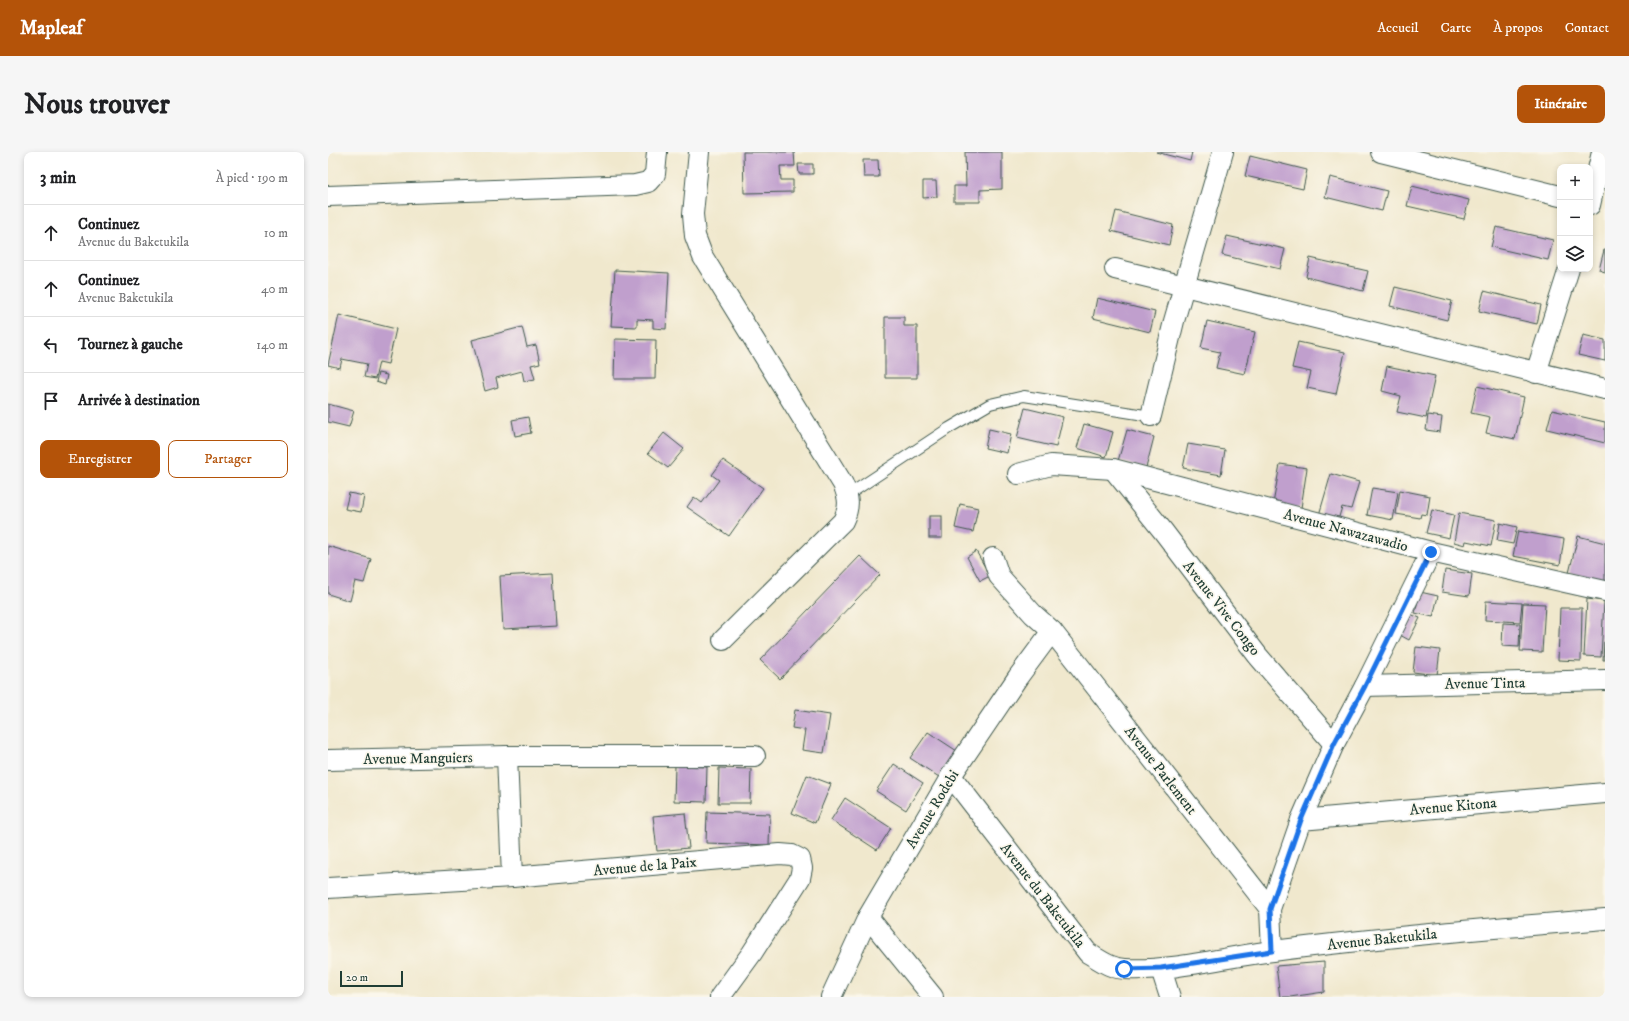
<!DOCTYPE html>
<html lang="fr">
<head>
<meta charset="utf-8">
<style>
  :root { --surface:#fff; --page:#f6f6f6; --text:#202124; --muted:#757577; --line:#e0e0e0; --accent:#b45309 }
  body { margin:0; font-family:"IM FELL DW Pica",serif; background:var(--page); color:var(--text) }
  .controls { position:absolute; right:12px; top:12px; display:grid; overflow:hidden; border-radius:8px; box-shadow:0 2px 6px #0003 }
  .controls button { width:36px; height:36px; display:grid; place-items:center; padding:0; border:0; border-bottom:1px solid var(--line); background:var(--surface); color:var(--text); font:20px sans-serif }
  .scale { position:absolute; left:12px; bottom:10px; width:63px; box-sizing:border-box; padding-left:4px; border:2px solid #1f3d34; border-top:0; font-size:11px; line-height:14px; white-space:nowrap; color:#1f3d34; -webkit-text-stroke:3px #fbf7ec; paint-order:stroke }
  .stop { position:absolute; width:12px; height:12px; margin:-9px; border:3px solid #1a73e8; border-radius:50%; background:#fff }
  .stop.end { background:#1a73e8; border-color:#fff; box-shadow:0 1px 4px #0008 }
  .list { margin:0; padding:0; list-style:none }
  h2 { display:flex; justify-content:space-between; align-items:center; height:52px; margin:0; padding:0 16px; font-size:17px }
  h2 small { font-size:13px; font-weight:400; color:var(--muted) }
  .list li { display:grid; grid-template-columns:26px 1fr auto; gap:12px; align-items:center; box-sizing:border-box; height:56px; padding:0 16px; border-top:1px solid var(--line) }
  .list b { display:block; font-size:15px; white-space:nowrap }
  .list p { margin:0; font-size:13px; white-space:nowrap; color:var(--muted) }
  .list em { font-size:13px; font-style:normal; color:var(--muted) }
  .actions { display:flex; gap:8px; padding:12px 16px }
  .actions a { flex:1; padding:9px 0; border:1px solid var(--accent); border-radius:8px; text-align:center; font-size:14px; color:var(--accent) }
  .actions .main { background:var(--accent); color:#fff }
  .icon { flex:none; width:22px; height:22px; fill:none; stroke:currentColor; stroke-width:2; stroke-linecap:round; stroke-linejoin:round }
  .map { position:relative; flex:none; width:1277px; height:845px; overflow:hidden; border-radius:8px }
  header { display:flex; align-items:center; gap:24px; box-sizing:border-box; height:56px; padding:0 20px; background:var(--accent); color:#fff }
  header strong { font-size:19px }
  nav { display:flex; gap:22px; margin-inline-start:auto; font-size:14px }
  .intro { display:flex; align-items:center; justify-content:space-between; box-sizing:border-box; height:96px; padding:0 24px }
  h1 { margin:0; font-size:28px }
  .button { padding:10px 18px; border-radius:8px; background:var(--accent); color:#fff; font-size:14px; font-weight:700 }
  main { display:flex; gap:24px; padding:0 24px }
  aside { flex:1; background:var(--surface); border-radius:8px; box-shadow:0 2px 6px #0003 }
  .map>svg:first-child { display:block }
  .building { fill:#c09fcd }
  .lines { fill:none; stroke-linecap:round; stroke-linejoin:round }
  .lane-casing { stroke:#3e574b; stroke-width:12 }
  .street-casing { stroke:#3e574b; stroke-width:22 }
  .lane { stroke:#fff; stroke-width:10 }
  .street { stroke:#fff; stroke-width:20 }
  .route { stroke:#1a73e8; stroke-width:5 }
  .labels { text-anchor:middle; stroke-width:3.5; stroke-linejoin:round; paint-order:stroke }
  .street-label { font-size:15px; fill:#1f3d34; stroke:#fbf7ec }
</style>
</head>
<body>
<header>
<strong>Mapleaf</strong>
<nav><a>Accueil</a><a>Carte</a><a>À propos</a><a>Contact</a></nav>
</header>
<div class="intro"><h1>Nous trouver</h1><a class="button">Itinéraire</a></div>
<main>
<aside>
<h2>3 min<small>À pied · 190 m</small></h2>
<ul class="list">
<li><svg class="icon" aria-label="ahead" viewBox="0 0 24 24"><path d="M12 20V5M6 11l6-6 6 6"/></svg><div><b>Continuez</b><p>Avenue du Baketukila</p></div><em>10 m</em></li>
<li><svg class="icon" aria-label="ahead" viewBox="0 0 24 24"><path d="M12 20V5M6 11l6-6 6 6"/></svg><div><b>Continuez</b><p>Avenue Baketukila</p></div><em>40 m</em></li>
<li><svg class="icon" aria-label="left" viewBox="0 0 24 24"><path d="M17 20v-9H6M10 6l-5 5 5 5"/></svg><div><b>Tournez à gauche</b></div><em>140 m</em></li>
<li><svg class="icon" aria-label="arrive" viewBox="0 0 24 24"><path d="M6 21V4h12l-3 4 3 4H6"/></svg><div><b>Arrivée à destination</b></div></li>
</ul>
<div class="actions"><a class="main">Enregistrer</a><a>Partager</a></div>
</aside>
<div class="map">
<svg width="1277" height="845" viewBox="0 0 1277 845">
  <rect width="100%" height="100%" fill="#fbf7ec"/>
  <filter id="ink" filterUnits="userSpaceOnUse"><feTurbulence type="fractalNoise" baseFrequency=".025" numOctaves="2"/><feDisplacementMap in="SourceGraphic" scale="8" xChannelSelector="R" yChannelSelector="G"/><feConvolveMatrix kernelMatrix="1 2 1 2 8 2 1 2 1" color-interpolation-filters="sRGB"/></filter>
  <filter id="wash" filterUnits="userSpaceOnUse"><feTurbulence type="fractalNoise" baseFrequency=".012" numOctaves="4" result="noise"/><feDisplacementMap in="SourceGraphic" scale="16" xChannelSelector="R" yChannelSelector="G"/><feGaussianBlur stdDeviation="0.9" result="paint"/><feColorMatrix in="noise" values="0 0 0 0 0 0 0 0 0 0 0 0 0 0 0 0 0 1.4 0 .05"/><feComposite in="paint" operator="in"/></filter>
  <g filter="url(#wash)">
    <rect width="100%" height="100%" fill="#f0e8cd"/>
    <g id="blocks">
      <g class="building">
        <polygon points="415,0 466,0 467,14 452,14 453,28 465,28 465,40 416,41"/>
        <polygon points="637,0 674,0 674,37 652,38 652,50 626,50 626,34 638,34"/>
        <polygon points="828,0 864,0 862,9"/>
        <polygon points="922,4 979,18 975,37 917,24"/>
        <polygon points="535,8 550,8 551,25 536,25"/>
        <polygon points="470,12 485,12 485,22 471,22"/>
        <polygon points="1002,25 1059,39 1054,59 997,45"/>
        <polygon points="595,29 608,29 609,45 595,46"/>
        <polygon points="1084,34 1141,48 1136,67 1079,54"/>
        <polygon points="788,59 845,73 841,93 783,79"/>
        <polygon points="1168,75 1225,88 1220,108 1163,95"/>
        <polygon points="899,84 957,97 952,117 894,103"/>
        <polygon points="1276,98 1277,98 1277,120 1271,118"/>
        <polygon points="982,106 1040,119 1035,139 978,125"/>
        <polygon points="287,118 341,121 338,177 325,176 325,168 309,167 309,175 283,174"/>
        <polygon points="1067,135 1124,149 1119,168 1062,154"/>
        <polygon points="1156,139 1213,153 1209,172 1151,159"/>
        <polygon points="769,146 827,160 822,180 765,166"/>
        <polygon points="11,163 68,177 60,212 51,210 47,227 36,225 39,212 14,207 12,216 0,213"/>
        <polygon points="557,165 576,165 576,174 589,174 589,226 557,226"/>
        <polygon points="879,169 927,180 917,222 888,216 892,200 873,196"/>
        <polygon points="194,175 199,195 208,193 212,211 203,213 207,227 196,229 194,219 168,226 170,235 157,239 144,188"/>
        <polygon points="1255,183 1277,188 1277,209 1250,203"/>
        <polygon points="287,187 328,188 327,227 286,227"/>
        <polygon points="970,190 1017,200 1008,242 979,236 983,220 964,216"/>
        <polygon points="1059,214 1107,224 1098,266 1069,260 1073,244 1054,239"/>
        <polygon points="50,221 59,223 57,233 48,230"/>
        <polygon points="1149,234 1196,245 1187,287 1158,281 1162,265 1143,261"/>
        <polygon points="0,252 26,259 21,275 0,270"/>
        <polygon points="697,256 735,265 728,295 689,286"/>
        <polygon points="1224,258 1277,270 1277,291 1219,277"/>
        <polygon points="1100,263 1114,265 1112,280 1098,278"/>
        <polygon points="200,265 203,281 187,284 184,268"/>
        <polygon points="756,272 785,280 778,305 749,296"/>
        <polygon points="661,277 683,282 679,301 657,296"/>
        <polygon points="799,278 826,285 818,316 790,309"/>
        <polygon points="336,281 356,297 340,316 320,301"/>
        <polygon points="860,292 897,298 893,323 855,316"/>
        <polygon points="395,308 435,336 401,384 359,355 366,345 374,351 391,328 384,323"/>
        <polygon points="952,312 979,316 973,356 945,352"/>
        <polygon points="1003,322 1031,330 1023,357 1014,355 1010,368 991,363"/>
        <polygon points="1044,336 1070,340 1065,368 1039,363"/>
        <polygon points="1072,338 1102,344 1099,363 1093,362 1092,366 1068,362"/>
        <polygon points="21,341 36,344 33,360 17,357"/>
        <polygon points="632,352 650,356 645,380 627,376"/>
        <polygon points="1104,358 1126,363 1121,386 1098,381"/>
        <polygon points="1131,361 1168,368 1163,394 1138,389 1137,393 1126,390"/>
        <rect x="601" y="364" width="13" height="22"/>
        <polygon points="1172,371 1189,375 1185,392 1169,389"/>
        <polygon points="1190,379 1236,387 1232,413 1185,404"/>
        <polygon points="1250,384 1277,391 1277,429 1241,421"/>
        <polygon points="0,394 43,407 36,431 27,429 22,449 0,442"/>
        <polygon points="648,399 662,424 652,429 639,405"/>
        <polygon points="532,404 552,423 452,527 432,508"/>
        <polygon points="1117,418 1144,422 1141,444 1114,440"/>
        <polygon points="225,421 228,474 175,477 172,424"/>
        <polygon points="1092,440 1110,444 1105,465 1087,461"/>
        <polygon points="1259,447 1276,449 1273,505 1256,504"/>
        <polygon points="1158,449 1194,451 1192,470 1157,468"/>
        <polygon points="1195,451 1217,452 1214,500 1192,499"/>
        <polygon points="1232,456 1254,456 1253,509 1230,508"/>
        <polygon points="1082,462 1092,466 1081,488 1072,483"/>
        <polygon points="1175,471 1192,472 1191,495 1174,494"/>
        <polygon points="1276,490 1277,490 1277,508 1275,508"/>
        <polygon points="1088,495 1112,498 1109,523 1085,520"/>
        <polygon points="467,558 502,563 496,601 474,598 477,578 464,576"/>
        <polygon points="600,580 629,599 611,625 582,606"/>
        <polygon points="566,612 595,631 578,658 548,639"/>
        <polygon points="347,614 379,615 378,650 346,649"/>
        <polygon points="391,616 423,617 422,651 390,651"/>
        <polygon points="479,623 503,632 487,671 464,661"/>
        <polygon points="517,646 563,676 549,698 503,668"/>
        <polygon points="379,660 442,662 441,693 378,691"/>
        <polygon points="357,661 361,696 329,699 325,664"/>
        <polygon points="996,810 996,840 962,845 952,845 948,814"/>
      </g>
    </g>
  </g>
  <g filter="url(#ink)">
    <use href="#blocks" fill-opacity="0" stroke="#3e574b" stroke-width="1"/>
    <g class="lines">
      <defs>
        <polyline id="lane" points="520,343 621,276 662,252 696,244 823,264"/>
        <g id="street">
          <path d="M 371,0 L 365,62 L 367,84 L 375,105 L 515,332 C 521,346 522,355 515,369 L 395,488"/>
          <polyline points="1053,0 1232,44"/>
          <polyline points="0,44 307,33 320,30 327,22 329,0"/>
          <polyline points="1262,53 1274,0"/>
          <polyline points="787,117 1277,237"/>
          <polyline points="1208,221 1241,117"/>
          <polyline points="823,264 846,169 895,0"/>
          <polyline points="785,317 835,379 930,504 1006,592"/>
          <polyline points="690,322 723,313 785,317 1103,400 1277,439"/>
          <polyline points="665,406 671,424 705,462 724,479 942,757"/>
          <polyline points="1037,534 1277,528"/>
          <polyline points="179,604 184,725"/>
          <polyline points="0,608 179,604 427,604"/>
          <path d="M 623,624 L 760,801 C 772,808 783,817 798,817 C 847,819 896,805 945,799 C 1055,785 1166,776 1277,767"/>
          <polyline points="973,668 1277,641"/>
          <polyline points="0,736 184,725 452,702 464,703 472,707 474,716 472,726 424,801 392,845"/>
          <polyline points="540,765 605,845"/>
          <polyline points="944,799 942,757 973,668 1006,592 1037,534 1103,400"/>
          <polyline points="833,817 842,845"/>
          <polyline points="503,845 540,765 623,624 690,525 724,479"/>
        </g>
      </defs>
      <use href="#lane" class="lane-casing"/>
      <use href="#street" class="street-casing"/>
      <use href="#lane" class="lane"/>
      <use href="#street" class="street"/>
    </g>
  </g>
  <g class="lines" filter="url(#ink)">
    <polyline class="route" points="796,817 833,816 944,799 942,757 973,668 1006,592 1037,534 1103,400"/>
  </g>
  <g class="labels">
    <g class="street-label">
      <text transform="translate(1018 378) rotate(15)" y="5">Avenue Nawazawadio</text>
      <text transform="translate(894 456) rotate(52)" y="5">Avenue Vive Congo</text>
      <text transform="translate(1157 531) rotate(-1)" y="5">Avenue Tinta</text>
      <text transform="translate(90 606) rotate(-1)" y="5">Avenue Manguiers</text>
      <text transform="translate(833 618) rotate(52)" y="5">Avenue Parlement</text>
      <text transform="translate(1125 654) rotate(-5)" y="5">Avenue Kitona</text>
      <text transform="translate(604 657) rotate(-59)" y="5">Avenue Rodebi</text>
      <text transform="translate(317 714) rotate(-5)" y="5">Avenue de la Paix</text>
      <text transform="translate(715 743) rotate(52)" y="5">Avenue du Baketukila</text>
      <text transform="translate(1054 787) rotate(-6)" y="5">Avenue Baketukila</text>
    </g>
  </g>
</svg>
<div class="controls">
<button>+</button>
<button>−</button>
<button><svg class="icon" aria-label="layers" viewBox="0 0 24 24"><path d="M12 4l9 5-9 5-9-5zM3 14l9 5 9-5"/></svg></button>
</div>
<div class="scale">20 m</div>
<div class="stop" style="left:796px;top:817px"></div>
<div class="stop end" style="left:1103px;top:400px"></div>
</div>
</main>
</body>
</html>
